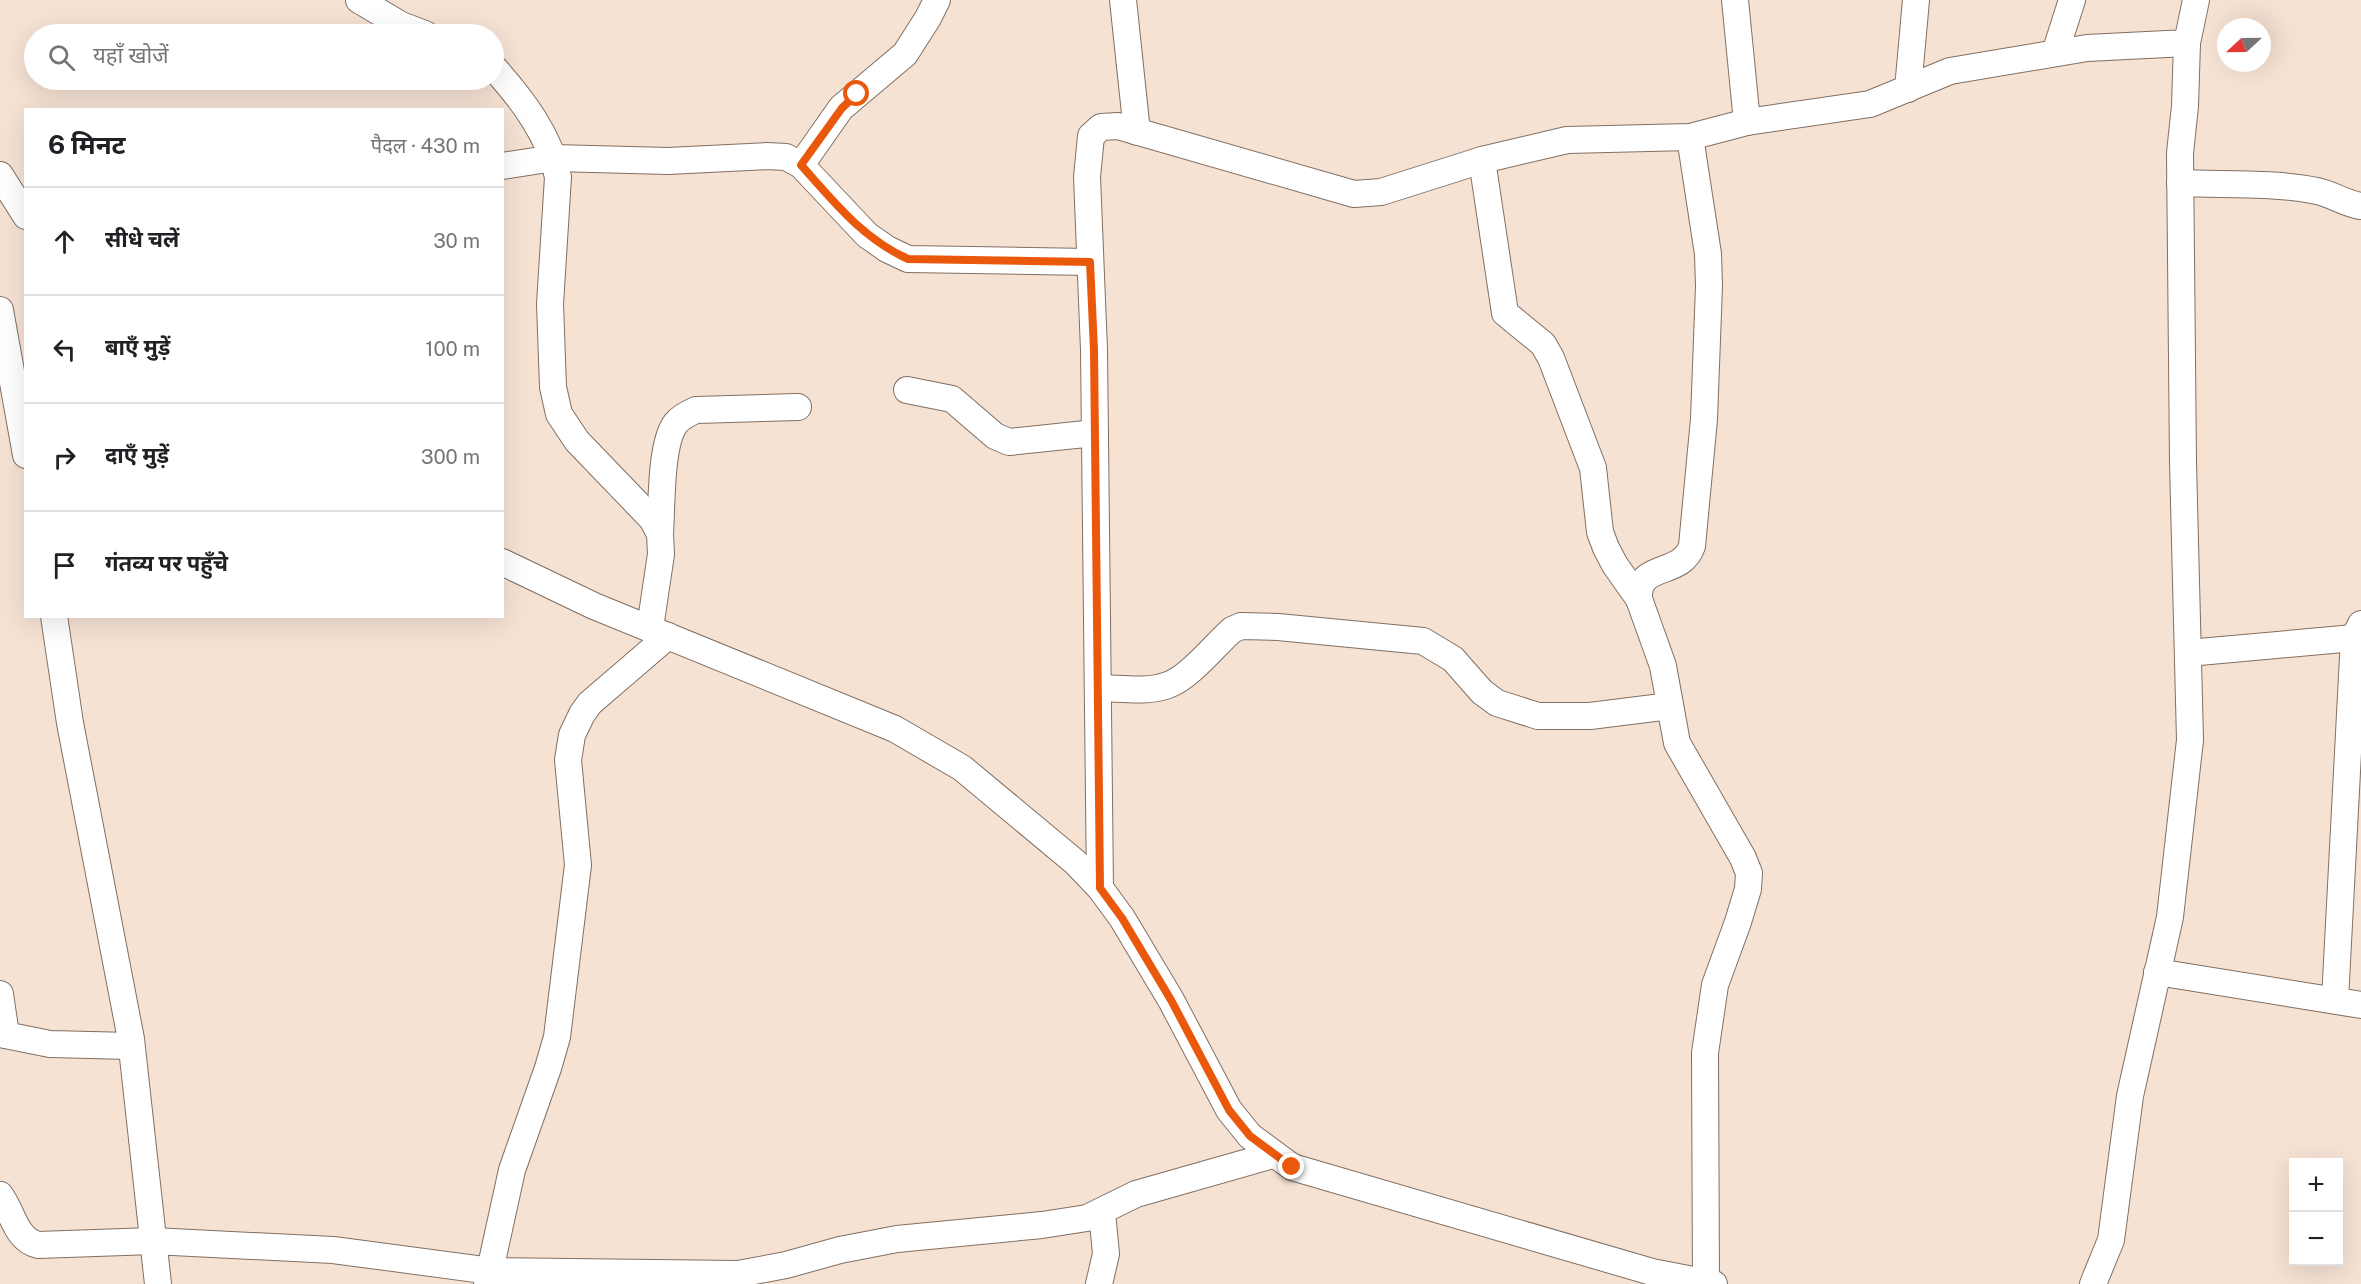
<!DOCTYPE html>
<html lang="hi">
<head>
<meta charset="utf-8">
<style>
  :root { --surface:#fff; --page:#f2f2f2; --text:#202124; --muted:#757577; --line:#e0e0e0 }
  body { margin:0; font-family:"Public Sans","Noto Sans Devanagari",sans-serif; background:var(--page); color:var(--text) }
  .controls { position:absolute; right:18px; bottom:18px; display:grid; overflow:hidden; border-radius:0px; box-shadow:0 6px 24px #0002 }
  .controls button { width:54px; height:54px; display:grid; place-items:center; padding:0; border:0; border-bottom:2px solid var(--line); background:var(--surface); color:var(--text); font:30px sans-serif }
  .compass { position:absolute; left:2217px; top:18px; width:54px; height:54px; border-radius:50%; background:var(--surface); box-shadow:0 6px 24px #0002; rotate:248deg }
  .stop { position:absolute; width:18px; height:18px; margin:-14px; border:4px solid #ea580c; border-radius:50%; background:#fff }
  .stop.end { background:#ea580c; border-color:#fff; box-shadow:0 2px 6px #0008 }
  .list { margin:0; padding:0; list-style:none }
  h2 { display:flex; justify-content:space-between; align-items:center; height:78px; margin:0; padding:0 24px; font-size:26px }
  h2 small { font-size:20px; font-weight:400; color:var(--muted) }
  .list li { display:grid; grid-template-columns:39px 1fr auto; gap:18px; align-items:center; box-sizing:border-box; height:108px; padding:0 24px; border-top:2px solid var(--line) }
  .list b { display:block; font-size:22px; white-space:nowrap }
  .list em { font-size:20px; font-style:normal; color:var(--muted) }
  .icon { flex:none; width:33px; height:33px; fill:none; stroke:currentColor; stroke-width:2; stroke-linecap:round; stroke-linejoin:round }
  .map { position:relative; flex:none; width:2361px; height:1284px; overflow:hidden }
  .search { position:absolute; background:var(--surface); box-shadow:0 6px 24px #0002; left:24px; top:24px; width:480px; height:66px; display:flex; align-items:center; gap:15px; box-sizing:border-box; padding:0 21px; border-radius:33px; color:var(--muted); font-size:22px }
  .panel { position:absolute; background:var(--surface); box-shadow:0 6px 24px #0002; left:24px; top:108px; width:480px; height:510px; border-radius:0px }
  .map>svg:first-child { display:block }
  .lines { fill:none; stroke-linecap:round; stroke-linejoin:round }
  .minor-casing { stroke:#816f62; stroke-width:28 }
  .minor { stroke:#fff; stroke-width:26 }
  .route { stroke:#ea580c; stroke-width:8 }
</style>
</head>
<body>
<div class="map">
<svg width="2361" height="1284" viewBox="0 0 2361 1284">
  <rect width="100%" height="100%" fill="#f6e2d3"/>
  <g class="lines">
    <defs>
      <g id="minor">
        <polyline points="359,0 401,25 425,34"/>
        <polyline points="1123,0 1137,132"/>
        <polyline points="1735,0 1747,122"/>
        <polyline points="2055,53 2072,0"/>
        <path d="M 494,68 C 522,99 550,136 558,177 L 550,304 L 553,387 L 559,414 L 577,441 L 652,519 L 660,534 L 661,554 L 650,628"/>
        <polyline points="1908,89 1916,0"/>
        <path d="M 1690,137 L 1708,254 L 1709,286 L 1704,419 L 1692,546 C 1681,578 1637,561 1639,599 L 1663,666 L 1677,743 L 1743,858 L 1749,873 L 1748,889 L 1738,922 L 1715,985 L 1705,1053 L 1706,1283"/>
        <polyline points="1482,160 1505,313 1543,344 1551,358 1593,468 1600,532 1606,548 1615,565 1639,599"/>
        <polyline points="801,165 841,108 905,54 928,18 937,0"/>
        <polyline points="502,166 554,158 668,161 767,156 786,157 801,165 867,235 887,249 908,259 1090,262"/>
        <polyline points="0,175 26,216"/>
        <path d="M 2180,183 C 2225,185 2273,182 2317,191 C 2332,194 2346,204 2361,206"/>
        <polyline points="0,310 26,455"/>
        <polyline points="907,390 952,399 995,436 1009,442 1095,433"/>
        <path d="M 660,534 C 662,507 660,443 676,423 C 681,417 689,413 696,410 L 798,407"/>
        <polyline points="502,562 594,606 895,729 962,768 1075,862 1100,888 1122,918 1171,1000 1229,1110 1250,1136 1292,1167 1652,1272 1714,1284"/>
        <polyline points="54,616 70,723 131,1039 158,1284"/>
        <polyline points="2188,653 2354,638"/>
        <path d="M 1098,688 C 1120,688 1147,693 1168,685 C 1189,678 1215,645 1232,630 L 1241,626 L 1278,627 L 1423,641 L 1453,659 L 1482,692 L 1497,703 L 1538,716 L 1590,716 L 1670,706"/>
        <polyline points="1100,888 1094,350 1087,177 1091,136 1101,127 1118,126 1354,194 1381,192 1482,160 1567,140 1690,137 1747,122 1870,104 1950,71 2087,48 2187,43 2196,0"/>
        <polyline points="2157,972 2361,1005"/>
        <polyline points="0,994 6,1035"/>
        <polyline points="2335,1000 2354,638 2361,624"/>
        <polyline points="0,1034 50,1044 131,1046"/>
        <path d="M 0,1195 C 13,1212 15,1239 38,1245 L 153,1241 L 333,1250 L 491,1271 L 738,1274 L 786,1265 L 840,1250 L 897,1239 L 1042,1225 L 1087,1218 L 1136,1194 L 1273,1155"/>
        <polyline points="487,1284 512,1170 548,1068 557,1037 578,865 568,760 572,735 582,714 590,703 668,636"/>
        <polyline points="1099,1284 1106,1254 1102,1212"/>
        <polyline points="2093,1284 2111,1240 2130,1096 2170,917 2190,740 2183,462 2180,153 2185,106 2187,43"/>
      </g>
    </defs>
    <use href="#minor" class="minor-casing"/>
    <use href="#minor" class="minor"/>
  </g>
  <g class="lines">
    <path class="route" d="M 857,94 L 842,108 L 801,165 C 834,202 862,238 908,259 L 1090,262 L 1094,350 L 1100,888 L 1122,918 L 1171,1000 L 1229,1110 L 1250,1136 L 1292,1167"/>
  </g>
</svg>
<div class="controls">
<button>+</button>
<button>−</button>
</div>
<svg class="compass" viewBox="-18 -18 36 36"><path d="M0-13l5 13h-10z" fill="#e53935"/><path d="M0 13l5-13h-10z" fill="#757577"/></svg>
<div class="stop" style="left:857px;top:94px"></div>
<div class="stop end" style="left:1292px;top:1167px"></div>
<div class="search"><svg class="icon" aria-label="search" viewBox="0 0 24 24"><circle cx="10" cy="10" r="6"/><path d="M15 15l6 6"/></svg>यहाँ खोजें</div>
<section class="panel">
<h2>6 मिनट<small>पैदल · 430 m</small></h2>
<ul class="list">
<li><svg class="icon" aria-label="ahead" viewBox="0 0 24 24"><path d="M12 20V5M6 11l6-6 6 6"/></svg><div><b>सीधे चलें</b></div><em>30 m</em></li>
<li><svg class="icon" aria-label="left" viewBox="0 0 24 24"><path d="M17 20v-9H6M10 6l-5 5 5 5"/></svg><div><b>बाएँ मुड़ें</b></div><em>100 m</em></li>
<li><svg class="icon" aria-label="right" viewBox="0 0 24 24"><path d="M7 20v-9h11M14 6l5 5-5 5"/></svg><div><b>दाएँ मुड़ें</b></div><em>300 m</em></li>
<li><svg class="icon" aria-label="arrive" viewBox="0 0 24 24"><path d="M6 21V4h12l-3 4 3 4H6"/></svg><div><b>गंतव्य पर पहुँचे</b></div></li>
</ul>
</section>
</div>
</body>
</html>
